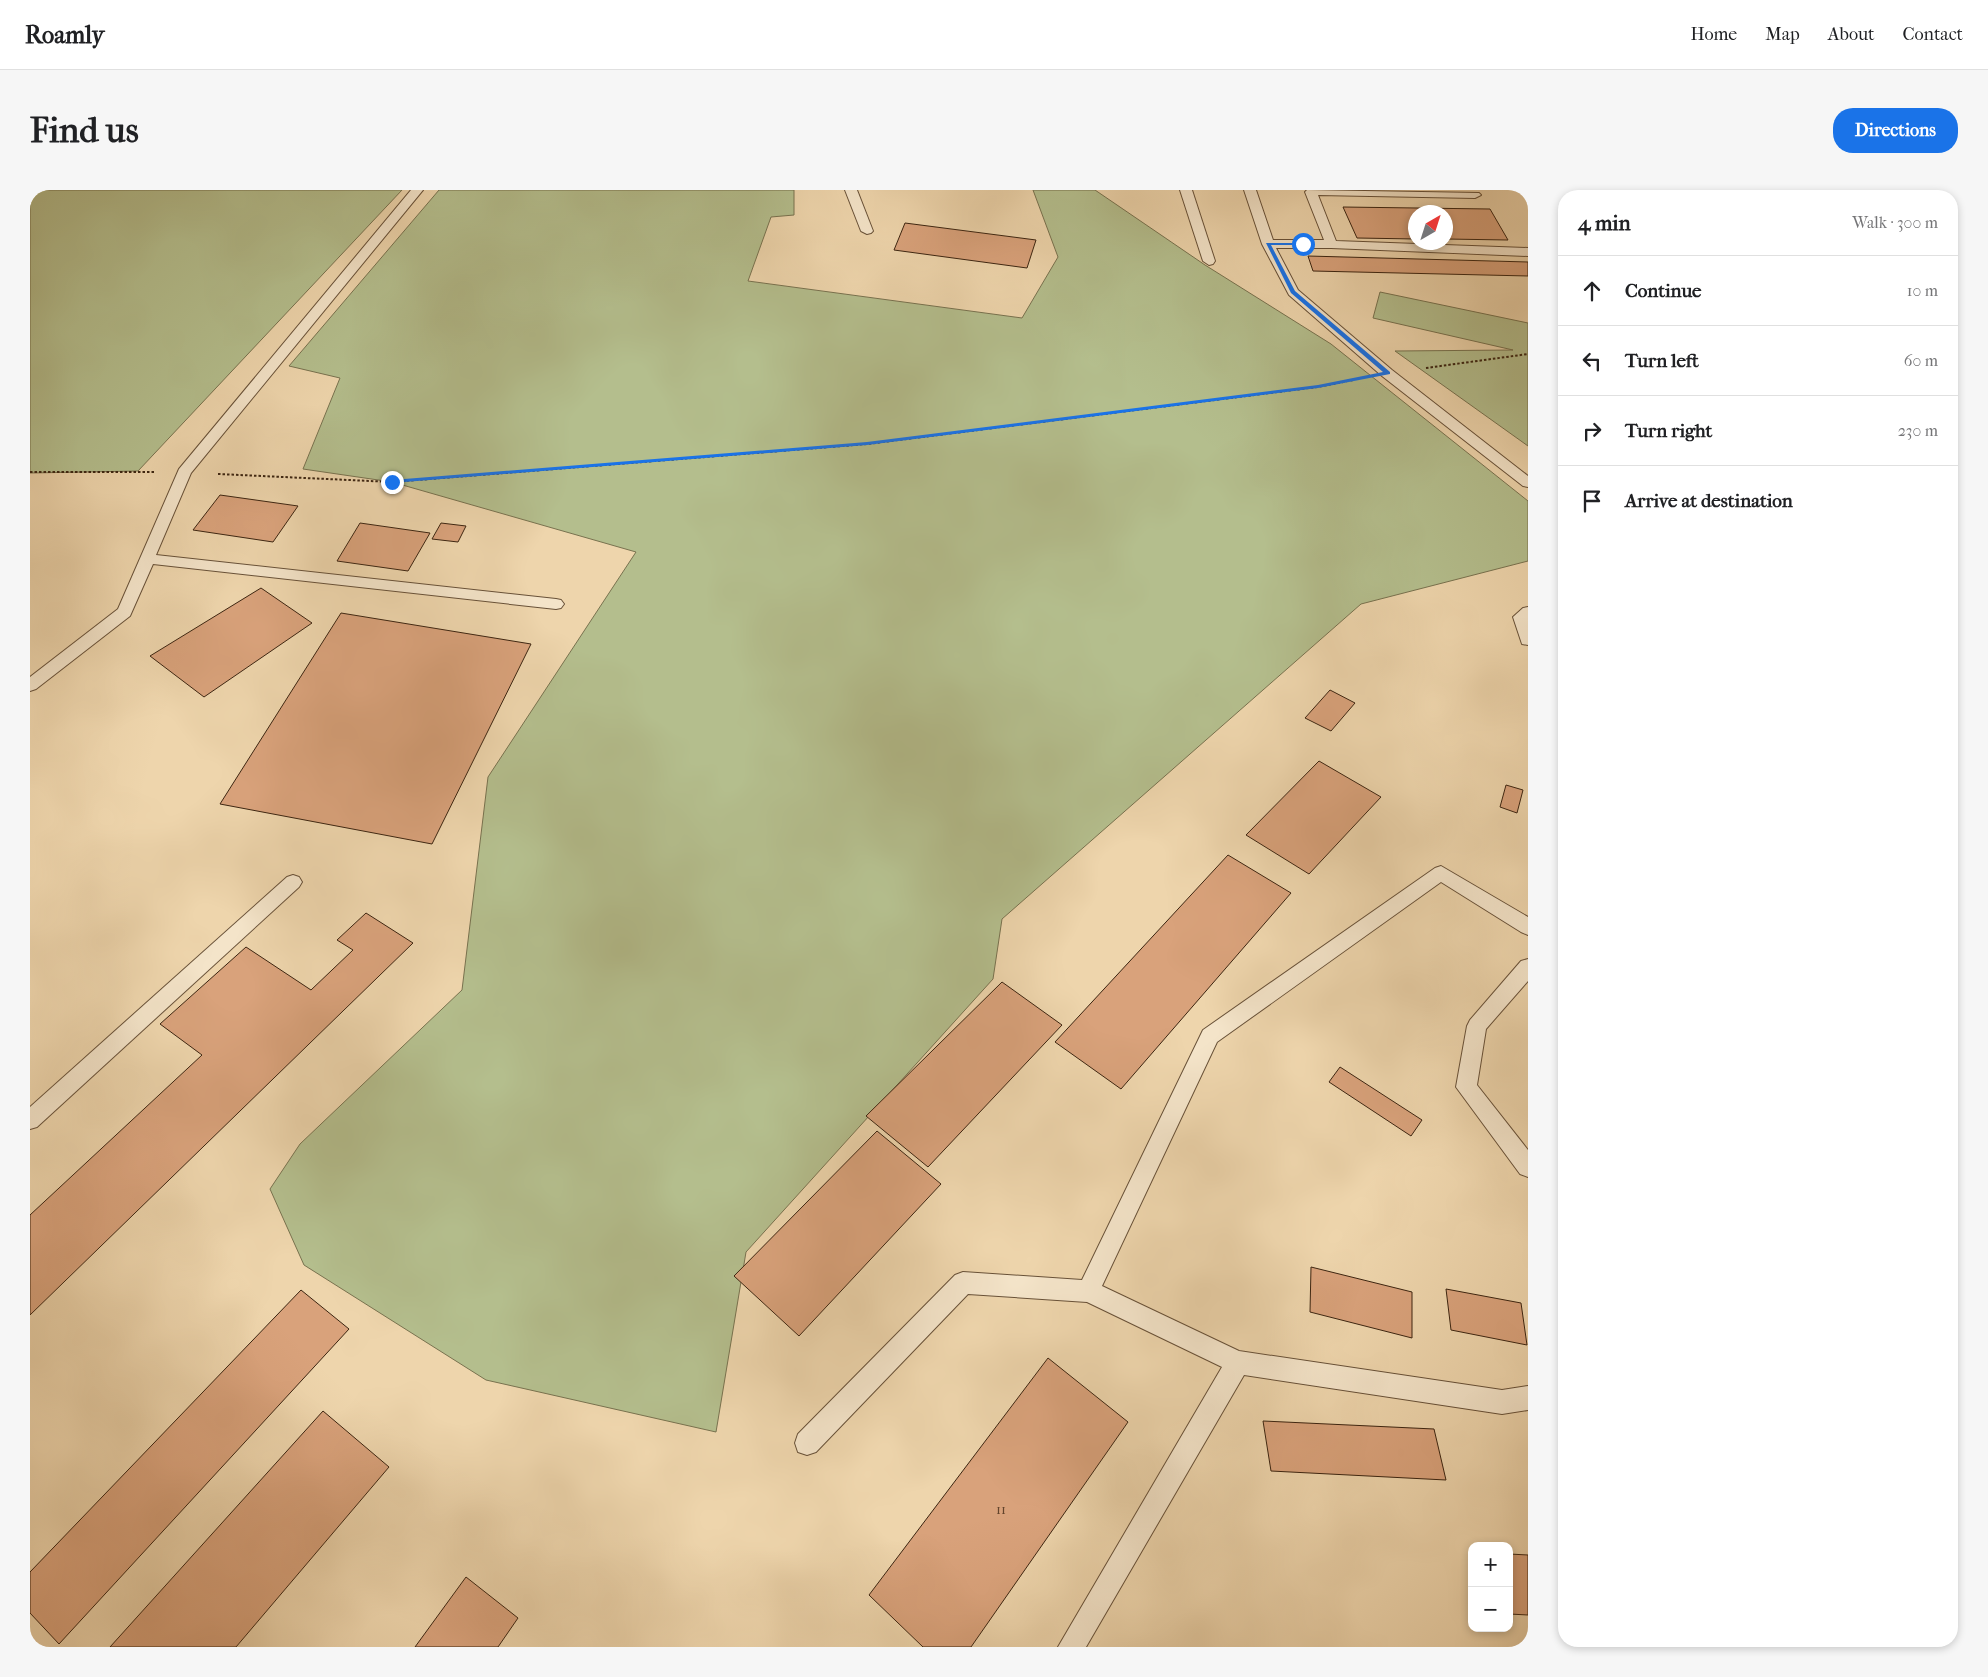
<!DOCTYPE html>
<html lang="en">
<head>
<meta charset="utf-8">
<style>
  :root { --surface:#fff; --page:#f6f6f6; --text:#202124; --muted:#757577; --line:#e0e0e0; --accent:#1a73e8 }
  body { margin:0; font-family:"IM FELL French Canon",serif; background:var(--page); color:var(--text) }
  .controls { position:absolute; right:15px; bottom:15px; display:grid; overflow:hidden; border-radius:10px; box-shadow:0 2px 8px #0003 }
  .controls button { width:45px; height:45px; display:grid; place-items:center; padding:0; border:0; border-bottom:1px solid var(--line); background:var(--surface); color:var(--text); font:25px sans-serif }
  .compass { position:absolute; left:1378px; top:15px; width:45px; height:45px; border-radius:50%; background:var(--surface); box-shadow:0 2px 8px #0003; rotate:39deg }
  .stop { position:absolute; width:15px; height:15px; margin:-11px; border:4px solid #1a73e8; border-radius:50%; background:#fff }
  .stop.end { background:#1a73e8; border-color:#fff; box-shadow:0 1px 5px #0008 }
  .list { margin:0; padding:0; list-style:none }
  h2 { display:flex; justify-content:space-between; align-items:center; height:65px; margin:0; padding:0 20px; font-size:21px }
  h2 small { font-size:16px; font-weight:400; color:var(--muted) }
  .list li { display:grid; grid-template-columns:32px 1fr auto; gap:15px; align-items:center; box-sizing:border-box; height:70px; padding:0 20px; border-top:1px solid var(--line) }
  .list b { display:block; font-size:19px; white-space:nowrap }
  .list em { font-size:16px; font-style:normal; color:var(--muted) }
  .icon { flex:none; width:28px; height:28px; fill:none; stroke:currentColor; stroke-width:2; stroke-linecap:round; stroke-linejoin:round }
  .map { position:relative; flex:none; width:1498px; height:1457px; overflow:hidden; border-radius:20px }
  header { display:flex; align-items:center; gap:30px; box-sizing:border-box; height:70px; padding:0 25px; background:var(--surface); border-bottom:1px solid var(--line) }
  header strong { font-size:24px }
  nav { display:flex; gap:28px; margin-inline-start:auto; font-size:18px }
  .intro { display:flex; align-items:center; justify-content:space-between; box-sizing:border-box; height:120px; padding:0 30px }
  h1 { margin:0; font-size:35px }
  .button { padding:12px 22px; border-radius:20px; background:var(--accent); color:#fff; font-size:18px; font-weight:700 }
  main { display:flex; gap:30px; padding:0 30px }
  aside { flex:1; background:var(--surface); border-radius:20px; box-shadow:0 2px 8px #0003 }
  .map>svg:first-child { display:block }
  .green { fill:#b4be8d; stroke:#78724f }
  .building { fill:#d9a27b; stroke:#3c2511 }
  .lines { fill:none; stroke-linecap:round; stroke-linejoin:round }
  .service-casing { stroke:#685138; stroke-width:2 }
  .path { stroke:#3c2511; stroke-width:2; stroke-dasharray:2.5 2; stroke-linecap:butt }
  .service { fill:#f4e4c9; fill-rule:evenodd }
  .route { fill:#1a73e8 }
  .labels { text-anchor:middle; stroke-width:5; stroke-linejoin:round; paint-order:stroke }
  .near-number-label { font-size:14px; fill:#63442c }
</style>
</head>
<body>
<header>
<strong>Roamly</strong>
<nav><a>Home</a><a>Map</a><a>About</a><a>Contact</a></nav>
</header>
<div class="intro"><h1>Find us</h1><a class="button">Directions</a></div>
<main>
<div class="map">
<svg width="1498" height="1457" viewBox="0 0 1498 1457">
  <rect width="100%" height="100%" fill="#eed5ac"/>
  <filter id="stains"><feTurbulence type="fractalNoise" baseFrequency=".004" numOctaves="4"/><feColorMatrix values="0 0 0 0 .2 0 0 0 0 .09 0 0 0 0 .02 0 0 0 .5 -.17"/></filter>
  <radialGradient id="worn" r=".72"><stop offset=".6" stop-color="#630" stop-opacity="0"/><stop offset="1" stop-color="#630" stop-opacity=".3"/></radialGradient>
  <g class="green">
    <polygon points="0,0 372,0 108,281 0,283"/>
    <polygon points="409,0 764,0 764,25 741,27 718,91 992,128 1028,67 1003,0 1065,0 1175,75 1301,154 1498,311 1498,371 1331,414 972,729 963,789 716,1062 686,1242 456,1190 274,1075 240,999 270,954 432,800 458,587 606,362 362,292 273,279 310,188 259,176"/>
    <polygon points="1350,102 1498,133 1498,256 1365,161 1483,160 1343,128"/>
  </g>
  <g class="building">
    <polygon points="1313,17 1460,19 1478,50 1416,49 1416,22 1386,22 1386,49 1327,48"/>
    <polygon points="875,33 1006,50 997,78 864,60"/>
    <polygon points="1278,66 1498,72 1498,86 1283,81"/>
    <polygon points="190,305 268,316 243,352 163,340"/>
    <polygon points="330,333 400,343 378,381 307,371"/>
    <polygon points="411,333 436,336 428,352 402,349"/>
    <polygon points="231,398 282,433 174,507 120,466"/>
    <polygon points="311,423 501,454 402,654 190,614"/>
    <polygon points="1300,500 1325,513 1301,541 1275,528"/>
    <polygon points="1289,571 1351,607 1279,684 1216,645"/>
    <polygon points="1476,595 1493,600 1487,623 1470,617"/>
    <polygon points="1198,665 1261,703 1091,899 1025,852"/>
    <polygon points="336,723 383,753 0,1125 0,1025 172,865 130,834 216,757 281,800 323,760 307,750"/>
    <polygon points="972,792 1032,835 898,977 836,926"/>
    <polygon points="1310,877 1392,930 1381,946 1299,892"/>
    <polygon points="847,941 911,994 769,1146 704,1086"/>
    <polygon points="1281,1077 1382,1102 1382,1148 1280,1122"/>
    <polygon points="1416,1099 1491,1113 1497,1155 1421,1140"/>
    <polygon points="271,1100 319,1139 29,1454 0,1423 0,1382"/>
    <polygon points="1018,1168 1098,1232 941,1457 893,1457 839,1405"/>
    <polygon points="293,1221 359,1277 206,1457 80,1457"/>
    <polygon points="1233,1231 1404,1239 1416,1290 1241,1281"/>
    <polygon points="1479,1364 1498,1365 1498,1425 1479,1424"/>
    <polygon points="436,1387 488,1428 468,1457 385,1457"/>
  </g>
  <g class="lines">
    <defs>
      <g id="service">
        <polygon points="381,0 393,0 161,283 126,365 526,409 531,410 534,414 531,418 526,419 123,374 100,426 6,499 0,501 0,487 88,419 149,279"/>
        <polygon points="815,0 827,0 843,41 841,43 837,44 831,41"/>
        <polygon points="1150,0 1162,0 1185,71 1183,74 1179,75 1173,71"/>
        <polygon points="1214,0 1226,0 1243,50 1294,50 1275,2 1277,0 1449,3 1451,5 1445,8 1288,5 1306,51 1498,58 1498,66 1301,58 1246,58 1268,100 1362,180 1498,286 1498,297 1493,296 1352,186 1259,105 1232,54"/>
        <polygon points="1498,417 1498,455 1492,454 1483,427 1493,418"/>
        <polygon points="1411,676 1498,727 1498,745 1491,742 1411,692 1187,852 1072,1096 1209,1161 1472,1200 1498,1196 1498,1220 1472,1224 1214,1185 1056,1457 1028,1457 1192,1177 1057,1112 938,1104 786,1262 777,1265 768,1262 765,1253 768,1244 925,1085 933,1082 1052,1090 1173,840 1405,678"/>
        <polygon points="263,685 269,687 272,692 269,697 7,937 0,939 0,917 257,687"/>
        <polygon points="1498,769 1498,791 1456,839 1447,895 1498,960 1498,987 1490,984 1426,897 1437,836 1440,830 1491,771"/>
      </g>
    </defs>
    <use href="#service" class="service-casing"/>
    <g class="path">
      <polyline points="1396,178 1498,164"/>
      <polyline points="0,282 124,282"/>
      <polyline points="188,284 362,292 837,254 1287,197 1323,190"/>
    </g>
    <use href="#service" class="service"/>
  </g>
  <polygon class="route" points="1236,53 1275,53 1273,55 1241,55 1265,101 1360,182 1360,184 1288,198 837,255 362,293 359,292 362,290 837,252 1288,195 1353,182 1261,103"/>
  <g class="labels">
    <g class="near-number-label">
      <text x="971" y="1324">11</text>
    </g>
  </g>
  <rect width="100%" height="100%" filter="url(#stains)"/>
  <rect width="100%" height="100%" fill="url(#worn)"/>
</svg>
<div class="controls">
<button>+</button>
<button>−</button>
</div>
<svg class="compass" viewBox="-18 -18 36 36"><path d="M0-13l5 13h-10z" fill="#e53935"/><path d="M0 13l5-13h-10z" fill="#757577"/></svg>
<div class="stop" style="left:1273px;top:54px"></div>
<div class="stop end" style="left:362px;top:292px"></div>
</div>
<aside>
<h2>4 min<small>Walk · 300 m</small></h2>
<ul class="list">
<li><svg class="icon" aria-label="ahead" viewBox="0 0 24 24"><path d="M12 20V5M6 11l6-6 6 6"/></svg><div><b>Continue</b></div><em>10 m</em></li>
<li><svg class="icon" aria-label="left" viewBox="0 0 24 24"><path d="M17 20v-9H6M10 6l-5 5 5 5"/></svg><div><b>Turn left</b></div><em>60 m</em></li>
<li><svg class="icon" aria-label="right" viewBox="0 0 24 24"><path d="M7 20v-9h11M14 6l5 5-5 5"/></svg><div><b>Turn right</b></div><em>230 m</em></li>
<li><svg class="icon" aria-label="arrive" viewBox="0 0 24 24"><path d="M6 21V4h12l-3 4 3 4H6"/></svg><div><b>Arrive at destination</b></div></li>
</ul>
</aside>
</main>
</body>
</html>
